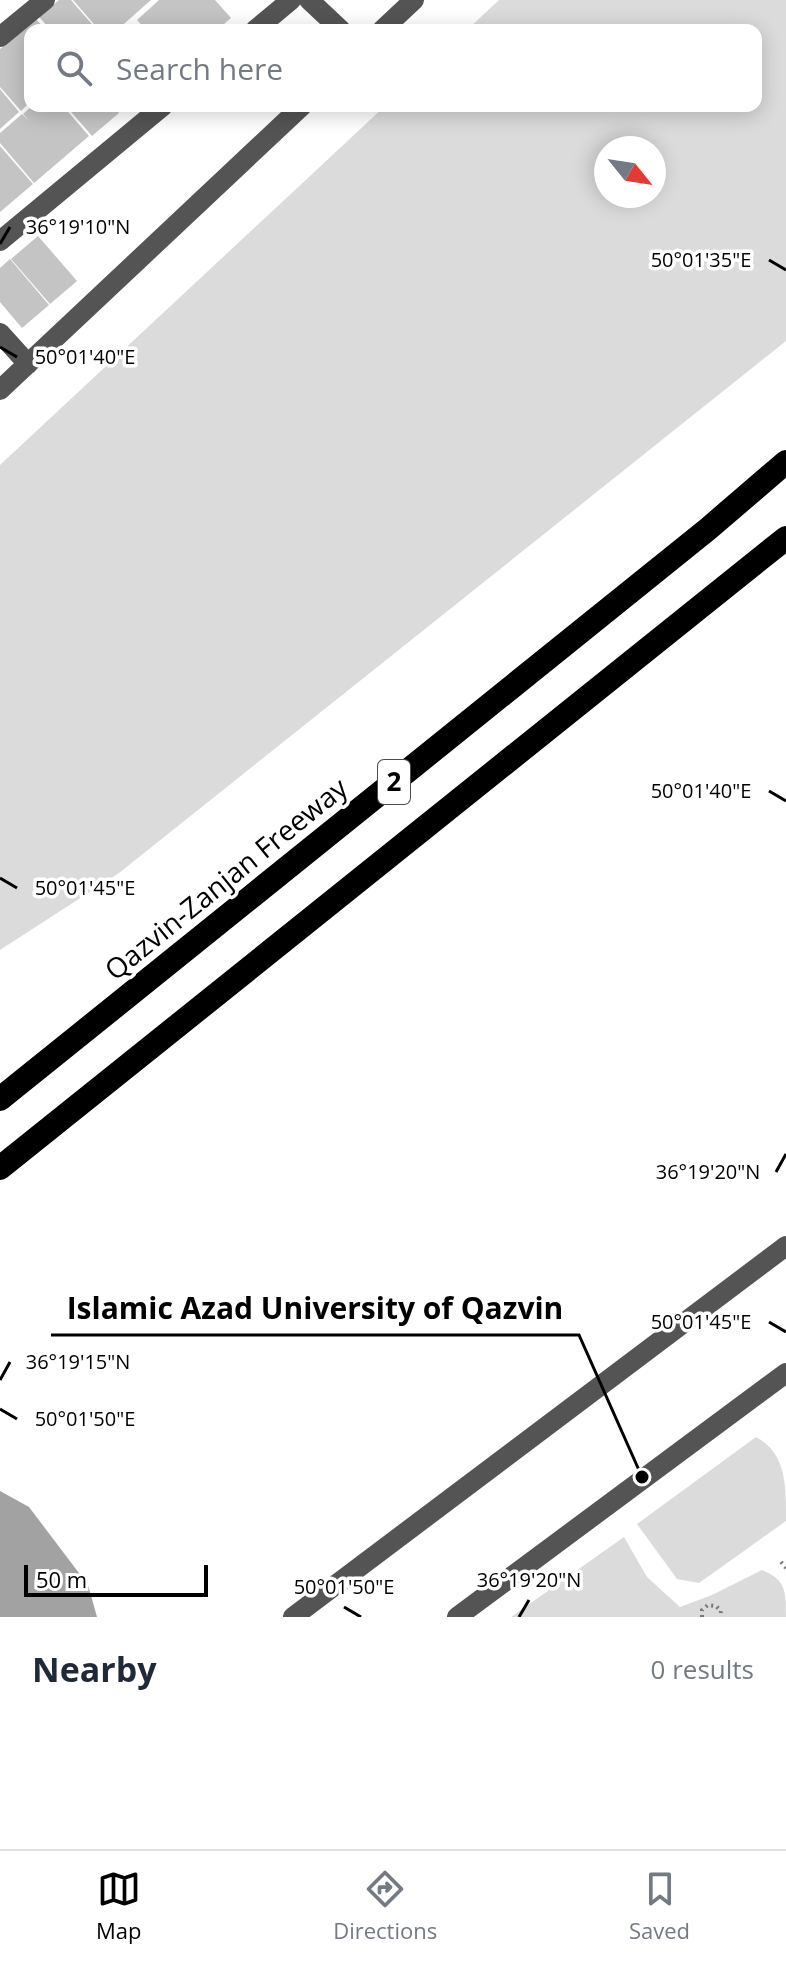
<!DOCTYPE html>
<html lang="en">
<head>
<meta charset="utf-8">
<style>
  :root { --surface:#fff; --page:#f6f6f7; --text:#1f2937; --muted:#747a83; --line:#e0e1e3; --accent:#000 }
  body { margin:0; font-family:"Open Sans",sans-serif; background:var(--page); color:var(--text) }
  .compass { position:absolute; left:594px; top:136px; width:72px; height:72px; border-radius:50%; background:var(--surface); box-shadow:0 4px 20px #0003; rotate:120deg }
  .scale { position:absolute; left:24px; bottom:20px; width:184px; box-sizing:border-box; padding-left:8px; border:4px solid #000; border-top:0; font-size:22px; line-height:28px; white-space:nowrap; color:#000; -webkit-text-stroke:6px #fff; paint-order:stroke }
  .list { margin:0; padding:0; list-style:none }
  h2 { display:flex; justify-content:space-between; align-items:center; height:104px; margin:0; padding:0 32px; font-size:34px }
  h2 small { font-size:26px; font-weight:400; color:var(--muted) }
  .icon { flex:none; width:44px; height:44px; fill:none; stroke:currentColor; stroke-width:2; stroke-linecap:round; stroke-linejoin:round }
  .map { position:relative; flex:none; width:786px; height:1617px; overflow:hidden }
  .search { position:absolute; background:var(--surface); box-shadow:0 4px 20px #0003; left:24px; right:24px; top:24px; height:88px; display:flex; align-items:center; gap:20px; box-sizing:border-box; padding:0 28px; border-radius:16px; color:var(--muted); font-size:30px }
  .sheet { height:232px; background:var(--surface) }
  nav { display:flex; justify-content:space-around; align-items:center; box-sizing:border-box; height:112px; border-top:2px solid var(--line); background:var(--surface); font-size:22px; color:var(--muted) }
  nav a { display:grid; justify-items:center; gap:4px }
  nav .on { color:var(--accent) }
  .map>svg:first-child { display:block }
  .green { fill:#dbdbdb; fill-rule:evenodd }
  .water { fill:#a2a2a2 }
  .building { fill:#c4c4c4 }
  .lines { fill:none; stroke-linecap:round; stroke-linejoin:round }
  .path { stroke:#767676; stroke-width:4; stroke-dasharray:2 4; stroke-linecap:butt }
  .minor { stroke:#545454; stroke-width:20 }
  .highway { stroke:#000; stroke-width:24 }
  .ticks { fill:none; stroke:#000; stroke-width:3 }
  .labels { text-anchor:middle; stroke-width:7; stroke-linejoin:round; paint-order:stroke }
  .shield { fill:#fff; stroke:#4c4c4c; stroke-width:2 }
  .shield-label { font-size:26px; font-weight:bold; fill:#000 }
  .street-label { font-size:28px; fill:#000; stroke:#fff }
  .ticks-label { font-size:20px; text-anchor:middle; fill:#000; stroke:#fff; stroke-width:7; stroke-linejoin:round; paint-order:stroke }
  .leader { fill:none; stroke:#000; stroke-width:3 }
  .callout-dot { fill:#000; stroke:#fff; stroke-width:3 }
  .callout-label { font-size:30px; text-anchor:middle; font-weight:bold; fill:#000; stroke:#fff; stroke-width:7; stroke-linejoin:round; paint-order:stroke }
</style>
</head>
<body>
<div class="map">
<svg width="786" height="1617" viewBox="0 0 786 1617">
  <rect width="100%" height="100%" fill="#fff"/>
  <g class="green">
    <path d="M 499,0 L 786,0 L 786,341 L 119,873 L 0,950 L 0,465 L 385,106 L 756,106 L 756,30 L 467,30 ZM 606,148 L 654,148 L 654,196 L 606,196 Z"/>
    <path d="M 756,1437 C 786,1453 786,1484 786,1521 L 699,1583 L 677,1579 L 637,1524 Z"/>
    <path d="M 624,1537 L 647,1577 L 680,1607 L 712,1595 L 762,1570 C 786,1580 786,1591 786,1617 L 511,1617 Z"/>
  </g>
  <polygon class="water" points="0,1491 29,1507 88,1585 97,1617 0,1617"/>
  <g class="building">
    <polygon points="59,0 71,0 97,30 51,30 39,17"/>
    <polygon points="73,0 151,0 117,30 99,30"/>
    <polygon points="159,0 215,0 231,18 217,30 146,30 137,20"/>
    <polygon points="36,19 46,30 30,30 30,102 21,111 0,87 0,49"/>
    <polygon points="0,89 19,112 0,129"/>
    <polygon points="32,106 63,106 89,136 34,183 0,143 0,133 22,114 29,121 23,114"/>
    <polygon points="66,106 113,106 119,113 92,136"/>
    <polygon points="0,146 33,184 0,212"/>
    <polygon points="38,236 77,281 50,304 11,259"/>
    <polygon points="10,259 49,305 22,328 0,302 0,268"/>
  </g>
  <g class="lines">
    <g class="path">
      <polyline points="781,1562 786,1568"/>
      <polyline points="702,1617 702,1610 708,1605 716,1606 721,1611 720,1617"/>
    </g>
    <g class="minor">
      <polyline points="309,0 341,30"/>
      <polyline points="255,30 291,0"/>
      <polyline points="382,30 414,0"/>
      <polyline points="0,37 45,0"/>
      <polyline points="0,241 163,106"/>
      <polyline points="0,333 28,364"/>
      <polyline points="0,390 302,106"/>
      <polyline points="293,1617 786,1246"/>
      <polyline points="457,1617 786,1373"/>
    </g>
    <g class="highway">
      <polyline points="0,1099 708,529 786,462"/>
      <polyline points="0,1168 786,538"/>
    </g>
  </g>
  <path class="ticks" d="M 0,244 L 10,227M 769,260 L 786,270M 0,347 L 17,357M 769,791 L 786,801M 0,878 L 17,888M 776,1172 L 786,1154M 769,1322 L 786,1332M 0,1380 L 10,1362M 0,1409 L 17,1419M 344,1607 L 361,1617M 519,1617 L 529,1600"/>
  <g class="labels">
    <rect class="shield" x="378" y="760" width="32" height="44" rx="6"/>
    <g class="shield-label">
      <text x="394" y="791">2</text>
    </g>
    <g class="street-label">
      <text transform="translate(226 879) rotate(-39)" y="10">Qazvin-Zanjan Freeway</text>
    </g>
  </g>
  <g class="ticks-label">
    <text x="78" y="234">36°19'10"N</text>
    <text x="701" y="267">50°01'35"E</text>
    <text x="85" y="364">50°01'40"E</text>
    <text x="701" y="798">50°01'40"E</text>
    <text x="85" y="895">50°01'45"E</text>
    <text x="708" y="1179">36°19'20"N</text>
    <text x="701" y="1329">50°01'45"E</text>
    <text x="78" y="1369">36°19'15"N</text>
    <text x="85" y="1426">50°01'50"E</text>
    <text x="529" y="1587">36°19'20"N</text>
    <text x="344" y="1594">50°01'50"E</text>
  </g>
  <path class="leader" d="M642 1477L579 1335H51"/>
  <circle class="callout-dot" cx="642" cy="1477" r="8"/>
  <g class="callout-label">
    <text x="315" y="1319">Islamic Azad University of Qazvin</text>
  </g>
</svg>
<svg class="compass" viewBox="-18 -18 36 36"><path d="M0-13l5 13h-10z" fill="#e53935"/><path d="M0 13l5-13h-10z" fill="#747a83"/></svg>
<div class="scale">50 m</div>
<div class="search"><svg class="icon" aria-label="search" viewBox="0 0 24 24"><circle cx="10" cy="10" r="6"/><path d="M15 15l6 6"/></svg>Search here</div>
</div>
<section class="sheet">
<h2>Nearby<small>0 results</small></h2>
<ul class="list">
</ul>
</section>
<nav>
<a class="on"><svg class="icon" aria-label="map" viewBox="0 0 24 24"><path d="M3 6l6-2 6 2 6-2v14l-6 2-6-2-6 2zM9 4v14M15 6v14"/></svg>Map</a>
<a><svg class="icon" aria-label="directions" viewBox="0 0 24 24"><path d="M12 3l9 9-9 9-9-9zM9 14v-3h6M13 9l2 2-2 2"/></svg>Directions</a>
<a><svg class="icon" aria-label="saved" viewBox="0 0 24 24"><path d="M7 4h10v16l-5-4-5 4z"/></svg>Saved</a>
</nav>
</body>
</html>
